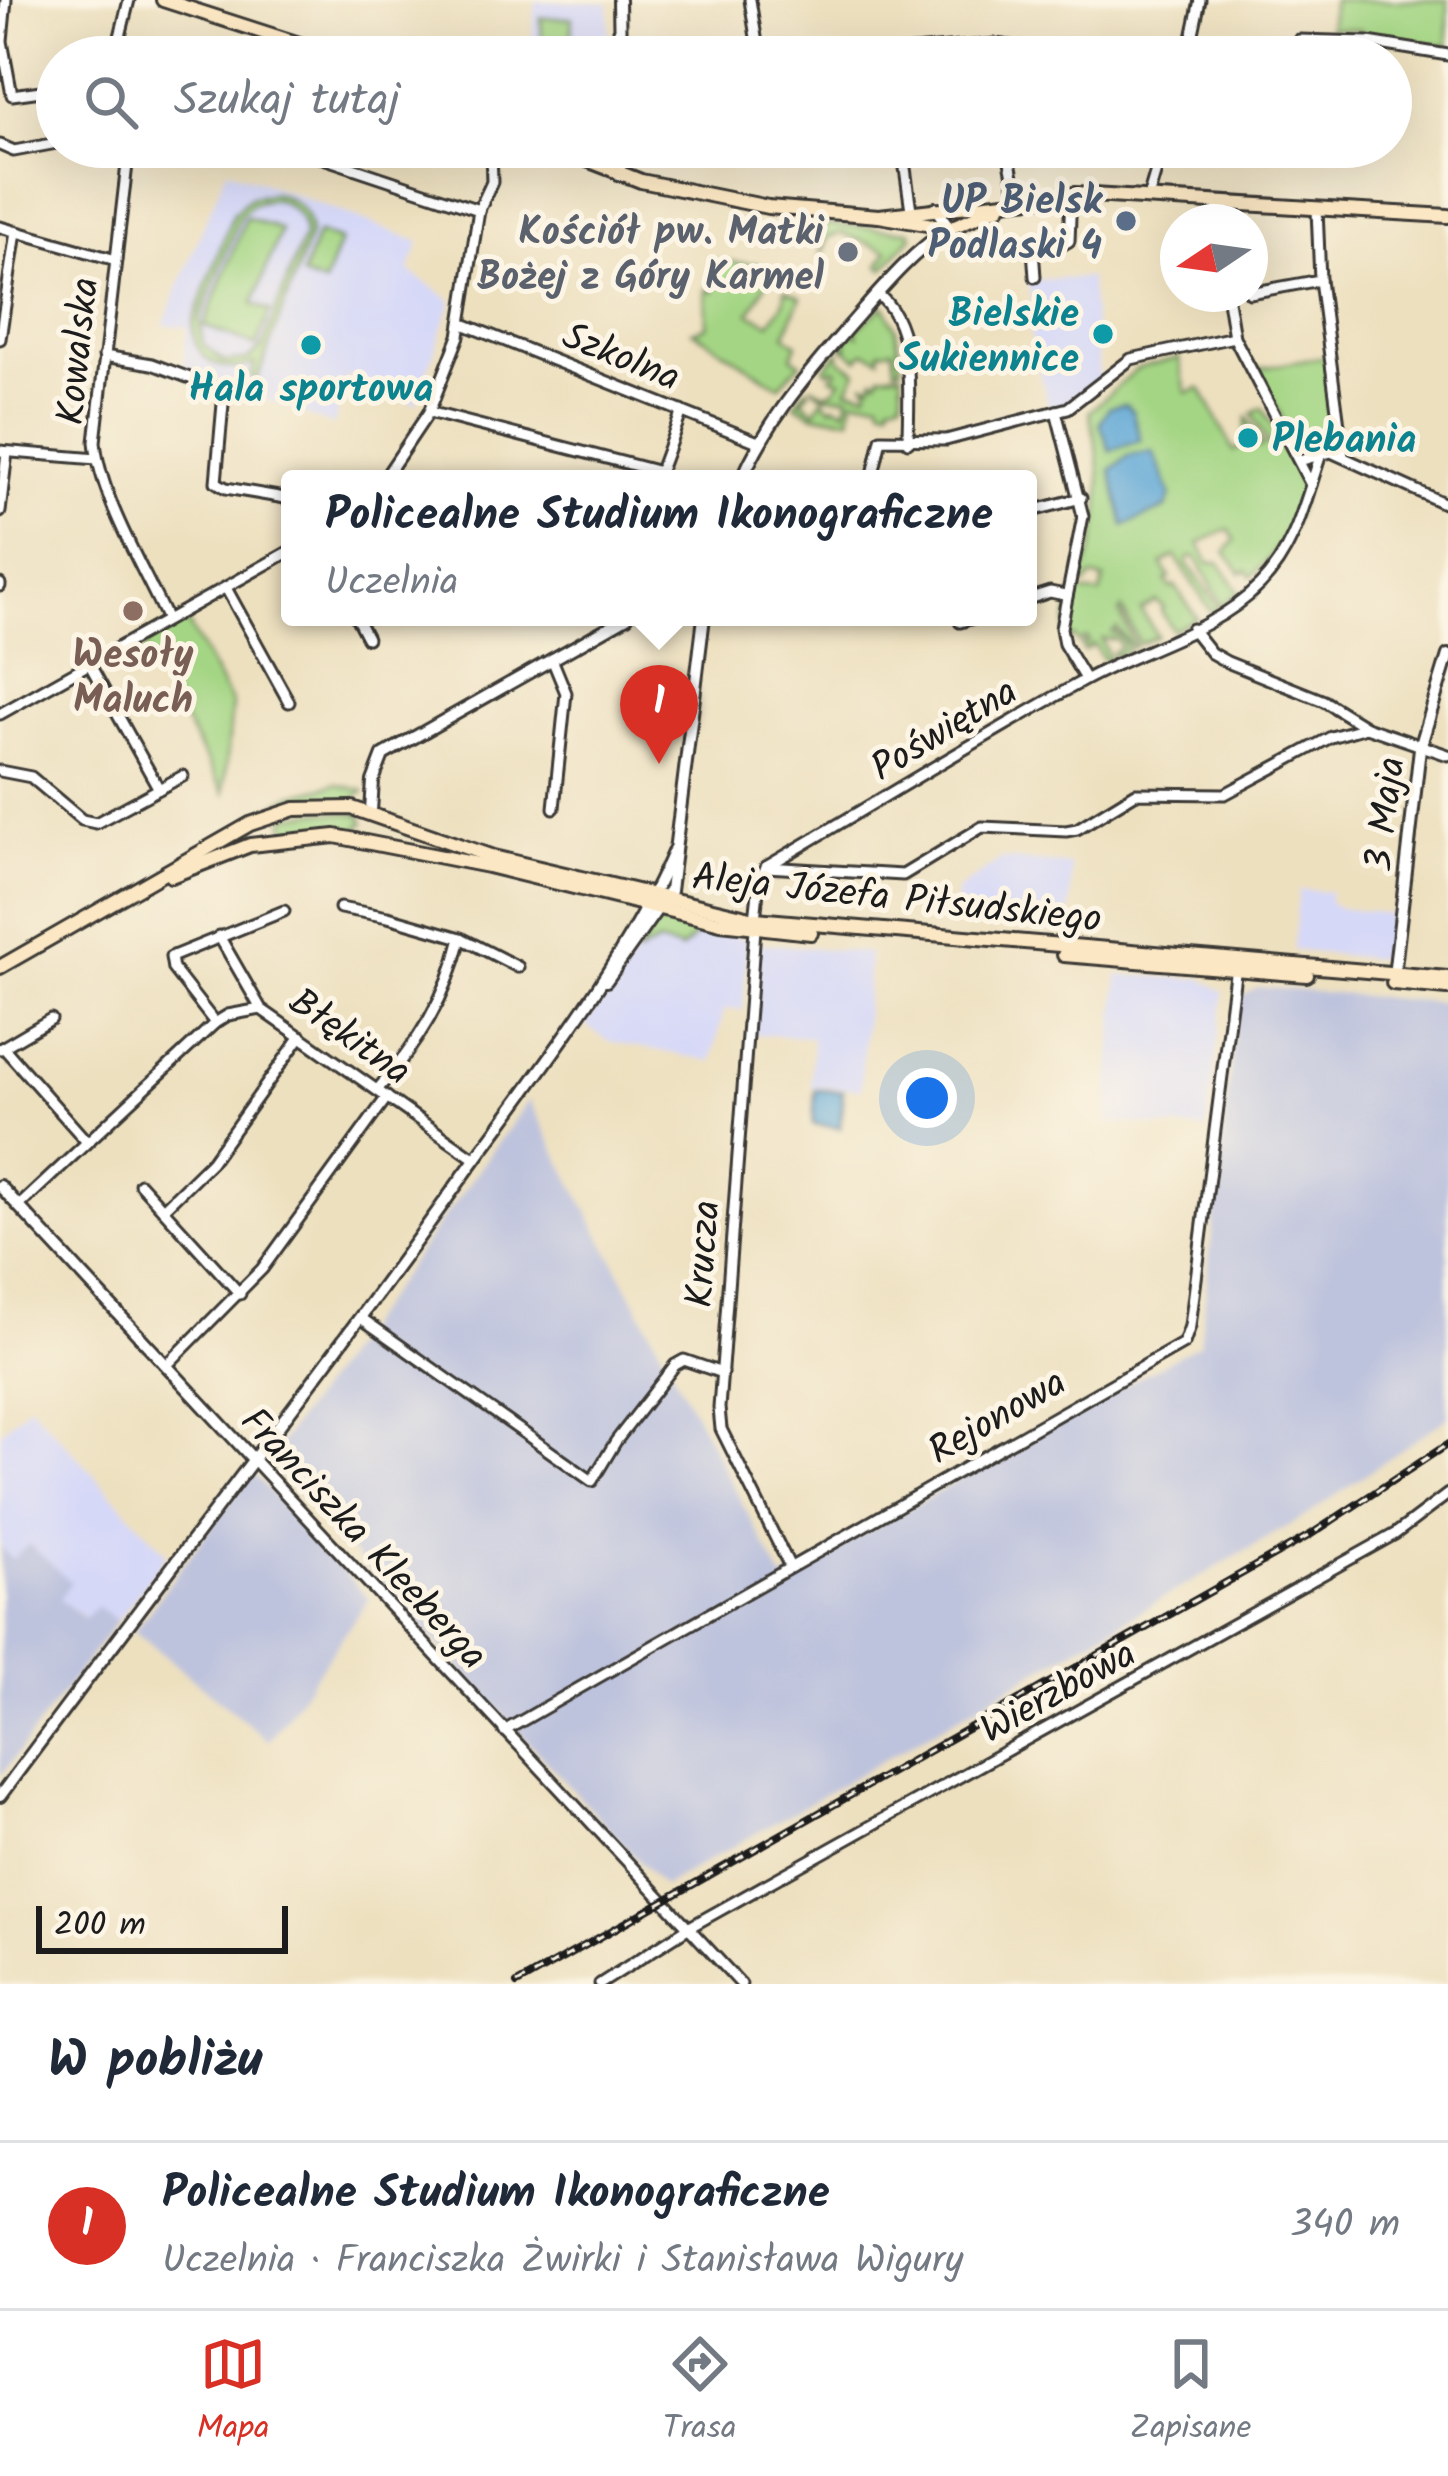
<!DOCTYPE html>
<html lang="pl">
<head>
<meta charset="utf-8">
<style>
  :root { --surface:#fff; --page:#f6f6f7; --text:#1f2937; --muted:#747a83; --line:#e0e1e3; --accent:#d93025 }
  body { margin:0; font-family:Kalam,sans-serif; background:var(--page); color:var(--text) }
  .compass { position:absolute; left:1160px; top:204px; width:108px; height:108px; border-radius:50%; background:var(--surface); box-shadow:0 12px 48px #0002; rotate:257deg }
  .scale { position:absolute; left:36px; bottom:30px; width:252px; box-sizing:border-box; padding-left:12px; border:6px solid #1c1c1c; border-top:0; font-size:33px; line-height:42px; white-space:nowrap; color:#1c1c1c; -webkit-text-stroke:9px #fcf5e5; paint-order:stroke }
  .you { position:absolute; left:927px; top:1098px; width:42px; height:42px; margin:-30px; border:9px solid #fff; border-radius:50%; background:#1a73e8; box-shadow:0 0 0 18px #1a73e833 }
  .badge { display:grid; place-items:center; width:78px; height:78px; border-radius:50%; background:var(--accent); color:#fff; font-size:39px; font-weight:700 }
  .pin { position:absolute; translate:-50% -99px; filter:drop-shadow(0 3px 6px #0008) }
  .pin::after { content:''; position:absolute; top:63px; width:42px; height:36px; background:inherit; clip-path:polygon(0 0,100% 0,50% 100%) }
  .popup { position:absolute; left:281px; top:470px; width:756px; height:156px; box-sizing:border-box; display:grid; place-content:center; border-radius:12px; background:var(--surface); filter:drop-shadow(0 3px 9px #0005); font-size:39px; white-space:nowrap; color:var(--muted) }
  .popup b { font-size:45px; color:var(--text) }
  .popup::after { content:''; position:absolute; left:50%; top:100%; margin-left:-24px; border:24px solid transparent; border-top-color:var(--surface) }
  .list { margin:0; padding:0; list-style:none }
  h2 { display:flex; justify-content:space-between; align-items:center; height:156px; margin:0; padding:0 48px; font-size:51px }
  h2 small { font-size:39px; font-weight:400; color:var(--muted) }
  .list li { display:grid; grid-template-columns:78px 1fr auto; gap:36px; align-items:center; box-sizing:border-box; height:168px; padding:0 48px; border-top:3px solid var(--line) }
  .list b { display:block; font-size:45px; white-space:nowrap }
  .list p { margin:0; font-size:39px; white-space:nowrap; color:var(--muted) }
  .list em { font-size:39px; font-style:normal; color:var(--muted) }
  .icon { flex:none; width:66px; height:66px; fill:none; stroke:currentColor; stroke-width:2; stroke-linecap:round; stroke-linejoin:round }
  .map { position:relative; flex:none; width:1448px; height:1984px; overflow:hidden }
  .search { position:absolute; background:var(--surface); box-shadow:0 12px 48px #0002; left:36px; right:36px; top:36px; height:132px; display:flex; align-items:center; gap:30px; box-sizing:border-box; padding:0 42px; border-radius:66px; color:var(--muted); font-size:45px }
  .sheet { height:324px; background:var(--surface) }
  nav { display:flex; justify-content:space-around; align-items:center; box-sizing:border-box; height:168px; border-top:3px solid var(--line); background:var(--surface); font-size:33px; color:var(--muted) }
  nav a { display:grid; justify-items:center; gap:6px }
  nav .on { color:var(--accent) }
  .map>svg:first-child { display:block }
  .built { fill:#d6d8f8 }
  .industrial { fill:#bec3dd }
  .green { fill:#a4d584; stroke:#607850; stroke-width:3; fill-rule:evenodd }
  .water { fill:#5fa7d6; stroke:#3e6279; stroke-width:3 }
  .lines { fill:none; stroke-linecap:round; stroke-linejoin:round }
  .minor-casing { stroke:#3b3934; stroke-width:15 }
  .tertiary-casing { stroke:#3b3934; stroke-width:16 }
  .secondary-casing { stroke:#3b3934; stroke-width:18 }
  .minor { stroke:#fff; stroke-width:9 }
  .tertiary { stroke:#fff; stroke-width:10 }
  .secondary { stroke:#fbe7c3; stroke-width:12 }
  .rail-casing { stroke:#1c1c1c; stroke-width:8 }
  .rail { stroke:#fcf5e5; stroke-width:3; stroke-dasharray:9; stroke-linecap:butt }
  .service-dot { fill:#5c6f8a; stroke:#fcf5e5; stroke-width:4.5 }
  .worship-dot { fill:#6b7280; stroke:#fcf5e5; stroke-width:4.5 }
  .culture-dot { fill:#0f9aa8; stroke:#fcf5e5; stroke-width:4.5 }
  .education-dot { fill:#8d6e63; stroke:#fcf5e5; stroke-width:4.5 }
  .labels { text-anchor:middle; stroke-width:10; stroke-linejoin:round; paint-order:stroke }
  .service-label { font-size:39px; font-weight:bold; fill:#4e5e75; stroke:#fcf5e5; text-anchor:end }
  .worship-label { font-size:39px; font-weight:bold; fill:#5b616d; stroke:#fcf5e5; text-anchor:end }
  .culture-label { font-size:39px; font-weight:bold; fill:#0d838f; stroke:#fcf5e5; text-anchor:end }
  .street-label { font-size:39px; fill:#1c1c1c; stroke:#fcf5e5 }
  .education-label { font-size:39px; font-weight:bold; fill:#785e54; stroke:#fcf5e5 }
</style>
</head>
<body>
<div class="map">
<svg width="1448" height="1984" viewBox="0 0 1448 1984">
  <rect width="100%" height="100%" fill="#fcf5e5"/>
  <filter id="ink" filterUnits="userSpaceOnUse"><feTurbulence type="fractalNoise" baseFrequency=".00833" numOctaves="2"/><feDisplacementMap in="SourceGraphic" scale="24" xChannelSelector="R" yChannelSelector="G"/><feConvolveMatrix kernelMatrix="1 2 1 2 8 2 1 2 1" color-interpolation-filters="sRGB"/></filter>
  <filter id="wash" filterUnits="userSpaceOnUse"><feTurbulence type="fractalNoise" baseFrequency=".004" numOctaves="4" result="noise"/><feDisplacementMap in="SourceGraphic" scale="48" xChannelSelector="R" yChannelSelector="G"/><feGaussianBlur stdDeviation="2.7" result="paint"/><feColorMatrix in="noise" values="0 0 0 0 0 0 0 0 0 0 0 0 0 0 0 0 0 1.4 0 .05"/><feComposite in="paint" operator="in"/></filter>
  <g filter="url(#wash)">
    <rect width="100%" height="100%" fill="#ede0bf"/>
    <g class="built">
      <polygon points="536,1 609,3 609,57 530,57"/>
      <polygon points="227,169 420,242 409,271 452,301 416,404 347,376 334,426 183,367 187,327 163,325"/>
      <polygon points="1089,278 1100,384 1077,404 1050,413 1026,315 1034,311 1027,280"/>
      <polygon points="1002,859 1071,865 1070,928 951,922 957,890"/>
      <polygon points="1299,890 1330,892 1328,901 1337,908 1389,914 1384,953 1377,959 1293,950"/>
      <polygon points="669,923 747,939 743,1010 724,1009 712,1061 609,1041 585,1025 657,925"/>
      <polygon points="758,943 869,953 861,1089 811,1087 812,1037 751,1034"/>
      <polygon points="1118,975 1202,979 1224,992 1206,1130 1107,1122"/>
      <polygon points="29,1404 167,1554 117,1621 97,1607 85,1618 60,1599 30,1545 12,1560 0,1546 0,1433"/>
    </g>
    <g class="industrial">
      <polygon points="1258,987 1448,1003 1448,1417 1306,1516 663,1887 267,1461 529,1100 783,1580 1200,1343 1238,999"/>
      <polygon points="252,1472 369,1599 269,1741 134,1631"/>
      <polygon points="29,1544 71,1582 60,1599 84,1618 97,1606 117,1621 0,1777 0,1547 12,1559"/>
    </g>
    <g class="green">
      <polygon points="1333,0 1448,0 1448,46 1365,39 1361,30 1329,28"/>
      <polygon points="541,18 572,18 572,57 542,57"/>
      <path d="M 273,193 C 295,198 309,212 310,235 L 257,380 L 251,377 L 255,363 C 223,377 192,360 193,323 L 233,214 L 250,198 ZM 272,199 C 291,203 303,216 304,236 L 262,347 L 247,360 L 224,362 L 203,344 L 200,320 L 240,216 L 253,204 Z"/>
      <polygon points="246,217 281,230 253,304 270,311 256,346 204,326"/>
      <polygon points="824,224 910,231 912,236 884,269 879,265 888,251 842,233 829,237 821,256"/>
      <polygon points="318,233 340,241 324,284 302,276"/>
      <polygon points="714,261 759,264 771,274 750,313 770,323 784,302 785,290 801,297 785,335 797,344 792,356 801,363 779,386 693,331 707,326 706,289 714,292"/>
      <polygon points="884,305 896,329 901,367 895,368 893,349 880,351 880,358 864,352 858,359 842,346 848,346 846,341 854,333 858,335 856,330"/>
      <polygon points="839,352 841,360 857,371 848,389 867,392 869,388 865,383 872,384 874,378 878,380 881,374 901,372 903,398 890,402 890,407 882,406 880,400 853,399 850,418 814,415 795,404 807,388 810,391 802,400 815,411 822,399 831,407 834,405 846,409 849,396 824,396 811,385 825,393 834,390 841,380 832,377 838,371 834,368 830,372 825,368"/>
      <polygon points="1328,356 1336,441 1299,450 1256,369"/>
      <path d="M 1179,358 L 1186,393 L 1201,388 L 1234,451 L 1243,446 L 1247,418 L 1262,441 L 1256,444 L 1258,448 L 1269,443 L 1252,414 L 1262,408 C 1274,430 1290,453 1299,476 C 1310,508 1274,556 1252,576 L 1247,570 L 1241,573 L 1226,552 L 1235,540 L 1229,529 L 1199,543 L 1209,563 L 1219,562 L 1239,592 L 1222,605 L 1196,557 L 1189,558 L 1187,563 L 1219,607 L 1211,612 L 1175,556 L 1162,564 L 1170,578 L 1166,581 L 1171,588 L 1175,586 L 1197,618 L 1173,630 L 1161,611 L 1164,608 L 1156,601 L 1141,610 L 1157,636 L 1140,644 L 1122,609 L 1119,612 L 1136,646 L 1133,648 L 1117,628 L 1112,632 L 1120,635 L 1129,650 L 1114,657 L 1112,653 L 1121,648 L 1117,639 L 1102,639 L 1109,659 L 1104,661 L 1094,645 L 1084,651 L 1081,645 L 1089,642 L 1087,638 L 1078,642 L 1075,637 L 1069,640 L 1065,630 L 1072,592 L 1100,594 L 1104,579 L 1092,577 L 1085,585 L 1080,583 C 1106,524 1105,473 1089,412 L 1138,368 Z"/>
      <polygon points="184,616 232,704 224,793 141,642"/>
      <polygon points="336,784 364,791 352,802 303,802 252,817 293,795"/>
      <polygon points="316,812 360,814 364,823 356,830 292,832 284,824 287,816"/>
      <polygon points="669,923 696,928 694,938 681,949 658,943 636,955 657,925"/>
    </g>
    <g class="water">
      <polygon points="1125,404 1132,410 1141,440 1110,451 1100,423 1109,407"/>
      <polygon points="1153,451 1171,495 1166,508 1124,526 1111,470 1128,456"/>
      <polygon points="815,1090 843,1091 840,1128 813,1124"/>
    </g>
  </g>
  <g filter="url(#ink)">
    <g class="lines">
      <defs>
        <g id="minor">
          <polyline points="6,0 2,41 12,95 41,91"/>
          <polyline points="750,0 759,56 890,53 995,44 1098,57"/>
          <polyline points="1299,40 1368,42 1448,55"/>
          <polyline points="115,57 129,0"/>
          <polyline points="1188,57 1200,0"/>
          <polyline points="0,145 14,151 57,143"/>
          <path d="M 129,147 L 95,442 C 101,500 143,567 167,620"/>
          <polyline points="290,147 479,210 459,336 429,412 384,479"/>
          <polyline points="902,147 911,210"/>
          <polyline points="1007,147 1018,201"/>
          <polyline points="1148,198 1163,147"/>
          <polyline points="1217,202 1219,222"/>
          <polyline points="479,210 492,182 491,149"/>
          <polyline points="0,227 116,260"/>
          <polyline points="1035,277 1033,249 1038,244 1060,246 1069,241 1071,195"/>
          <polyline points="1320,280 1343,456"/>
          <polyline points="1250,293 1320,280 1317,209"/>
          <path d="M 877,294 C 917,323 908,398 908,442"/>
          <polyline points="1227,294 1234,337 1311,485"/>
          <polyline points="463,324 758,442"/>
          <polyline points="0,339 16,232"/>
          <polyline points="104,356 152,364 214,387 222,394 223,404 216,482 226,488 285,498 290,503"/>
          <polyline points="1056,411 1083,516 1061,628 1064,644 1085,679"/>
          <polyline points="429,412 660,472"/>
          <polyline points="0,451 97,459"/>
          <polyline points="1299,461 1331,452 1448,505"/>
          <polyline points="657,479 682,411"/>
          <polyline points="872,479 881,439 946,440 1068,408 1131,359 1234,337"/>
          <polyline points="0,512 7,452"/>
          <polyline points="1028,512 1081,498"/>
          <polyline points="0,584 0,586"/>
          <polyline points="226,588 289,702"/>
          <polyline points="1028,599 1050,592 1065,595"/>
          <polyline points="356,617 367,638"/>
          <polyline points="960,622 976,617"/>
          <polyline points="1192,629 1211,653 1227,662 1324,701 1366,727 1448,755"/>
          <polyline points="552,659 566,693 554,808"/>
          <polyline points="90,665 159,789"/>
          <polyline points="0,714 290,551"/>
          <polyline points="0,771 31,777 82,820 96,823 183,776"/>
          <polyline points="766,867 903,875 982,827 1066,831 1077,829 1136,793 1225,794 1331,737 1366,727"/>
          <path d="M 340,908 L 388,917 L 461,938 C 447,998 417,1044 378,1089"/>
          <path d="M 755,919 L 759,883 L 766,867 C 872,805 976,740 1083,681 C 1140,649 1213,633 1260,585 C 1296,548 1305,501 1321,454"/>
          <polyline points="755,929 719,1408 721,1429 790,1567"/>
          <polyline points="219,936 261,1009 475,1159"/>
          <polyline points="461,938 518,967"/>
          <polyline points="215,1023 173,969 171,957 284,911"/>
          <polyline points="3,1047 87,1142"/>
          <polyline points="0,1049 51,1019"/>
          <polyline points="140,1184 240,1294"/>
          <polyline points="19,1206 215,1023 228,1015 261,1009"/>
          <polyline points="163,1209 211,1162 301,1036"/>
          <polyline points="361,1318 592,1481 616,1441 675,1365 684,1360 722,1373"/>
          <polyline points="167,1365 262,1269 387,1097"/>
          <polyline points="253,1459 741,1984"/>
          <polyline points="504,1731 1184,1343 1190,1326 1236,966"/>
          <polyline points="600,1984 688,1928 1395,1534 1448,1494"/>
        </g>
        <g id="tertiary">
          <polyline points="619,0 620,57"/>
          <polyline points="620,147 620,175"/>
          <path d="M 742,479 C 768,419 807,375 849,326 C 880,291 910,253 950,228 L 935,208"/>
          <polyline points="371,811 373,781 383,755 627,617"/>
          <polyline points="1394,976 1420,748 1448,655"/>
          <polyline points="606,981 670,891 704,617"/>
          <polyline points="0,1186 253,1459"/>
          <path d="M 0,1796 C 153,1589 313,1386 463,1176 C 539,1071 623,967 675,848"/>
        </g>
        <g id="secondary">
          <polyline points="163,0 340,57"/>
          <polyline points="554,147 641,181 768,207 879,216 950,228 999,207"/>
          <polyline points="879,216 1075,194 1448,216"/>
          <polyline points="171,876 250,845 335,836 488,866 721,923 811,933"/>
          <polyline points="1064,955 1307,975"/>
          <polyline points="0,967 250,824 295,809 352,808 493,857 755,919 1448,978"/>
          <polyline points="1393,983 1448,988"/>
        </g>
      </defs>
      <use href="#minor" class="minor-casing"/>
      <use href="#tertiary" class="tertiary-casing"/>
      <use href="#secondary" class="secondary-casing"/>
      <use href="#minor" class="minor"/>
      <use href="#tertiary" class="tertiary"/>
      <use href="#secondary" class="secondary"/>
      <defs>
        <polyline id="rail" points="517,1984 1310,1535 1448,1444"/>
      </defs>
      <use href="#rail" class="rail-casing"/>
      <use href="#rail" class="rail"/>
    </g>
  </g>
  <circle class="service-dot" cx="1126" cy="221" r="12"/>
  <circle class="worship-dot" cx="848" cy="252" r="12"/>
  <g class="culture-dot">
    <circle cx="1103" cy="334" r="12"/>
    <circle cx="311" cy="345" r="12"/>
    <circle cx="1248" cy="438" r="12"/>
  </g>
  <circle class="education-dot" cx="133" cy="611" r="12"/>
  <g class="labels">
    <g class="service-label">
      <text x="1102" y="213">UP Bielsk<tspan x="1102" dy="45">Podlaski 4</tspan></text>
    </g>
    <g class="worship-label">
      <text x="824" y="244">Kościół pw. Matki<tspan x="824" dy="45">Bożej z Góry Karmel</tspan></text>
    </g>
    <g class="culture-label">
      <text x="1079" y="326">Bielskie<tspan x="1079" dy="45">Sukiennice</tspan></text>
      <text x="311" y="401" text-anchor="middle">Hala sportowa</text>
      <text x="1272" y="452" text-anchor="start">Plebania</text>
    </g>
    <g class="street-label">
      <text transform="translate(76 351) rotate(-84)" y="14">Kowalska</text>
      <text transform="translate(622 355) rotate(22)" y="14">Szkolna</text>
      <text transform="translate(943 728) rotate(-31)" y="14">Poświętna</text>
      <text transform="translate(1383 814) rotate(-83)" y="14">3 Maja</text>
      <text transform="translate(897 896) rotate(6)" y="14">Aleja Józefa Piłsudskiego</text>
      <text transform="translate(351 1035) rotate(35)" y="14">Błękitna</text>
      <text transform="translate(701 1254) rotate(-86)" y="14">Krucza</text>
      <text transform="translate(996 1415) rotate(-30)" y="14">Rejonowa</text>
      <text transform="translate(365 1537) rotate(47)" y="14">Franciszka Kleeberga</text>
      <text transform="translate(1057 1690) rotate(-29)" y="14">Wierzbowa</text>
    </g>
    <g class="education-label">
      <text x="133" y="667">Wesoły<tspan x="133" dy="45">Maluch</tspan></text>
    </g>
  </g>
</svg>
<svg class="compass" viewBox="-18 -18 36 36"><path d="M0-13l5 13h-10z" fill="#e53935"/><path d="M0 13l5-13h-10z" fill="#747a83"/></svg>
<div class="scale">200 m</div>
<div class="you"></div>
<div class="pin badge" style="left:659px;top:764px">1</div>
<div class="popup"><b>Policealne Studium Ikonograficzne</b>Uczelnia</div>
<div class="search"><svg class="icon" aria-label="search" viewBox="0 0 24 24"><circle cx="10" cy="10" r="6"/><path d="M15 15l6 6"/></svg>Szukaj tutaj</div>
</div>
<section class="sheet">
<h2>W pobliżu<small></small></h2>
<ul class="list">
<li><span class="badge">1</span><div><b>Policealne Studium Ikonograficzne</b><p>Uczelnia · Franciszka Żwirki i Stanisława Wigury</p></div><em>340 m</em></li>
</ul>
</section>
<nav>
<a class="on"><svg class="icon" aria-label="map" viewBox="0 0 24 24"><path d="M3 6l6-2 6 2 6-2v14l-6 2-6-2-6 2zM9 4v14M15 6v14"/></svg>Mapa</a>
<a><svg class="icon" aria-label="directions" viewBox="0 0 24 24"><path d="M12 3l9 9-9 9-9-9zM9 14v-3h6M13 9l2 2-2 2"/></svg>Trasa</a>
<a><svg class="icon" aria-label="saved" viewBox="0 0 24 24"><path d="M7 4h10v16l-5-4-5 4z"/></svg>Zapisane</a>
</nav>
</body>
</html>
